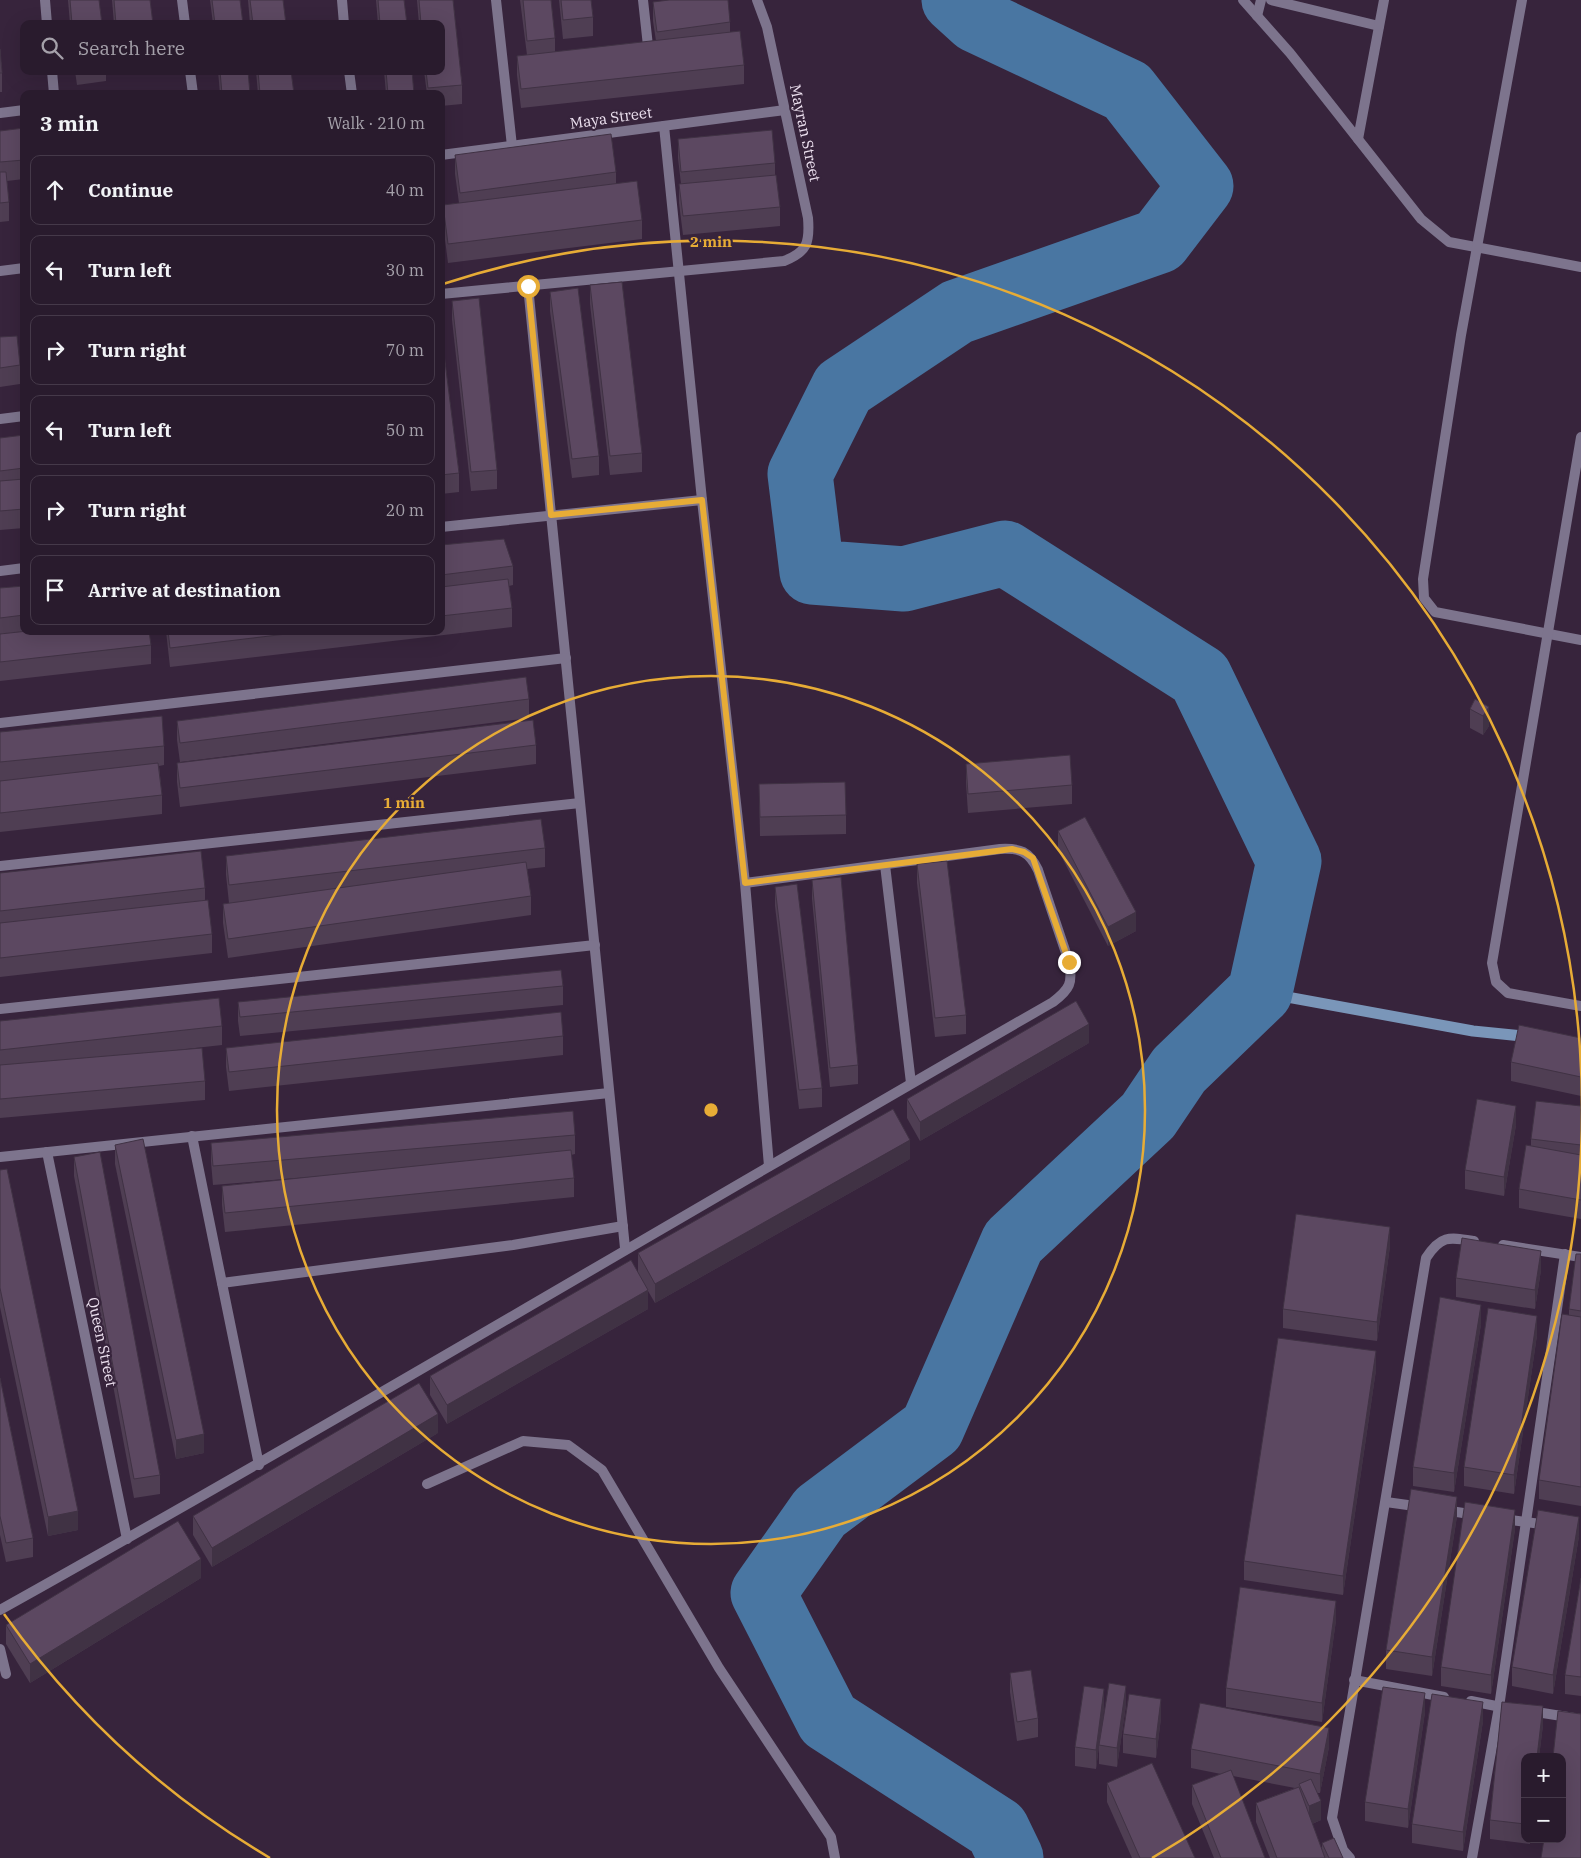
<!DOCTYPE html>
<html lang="en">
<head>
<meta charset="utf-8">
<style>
  :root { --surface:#291b2d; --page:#312435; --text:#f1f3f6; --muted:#a5a1aa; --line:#453949 }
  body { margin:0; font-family:"IBM Plex Serif",serif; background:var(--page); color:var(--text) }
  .controls { position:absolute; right:15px; bottom:15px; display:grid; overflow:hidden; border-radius:10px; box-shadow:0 5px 20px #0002 }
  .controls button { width:45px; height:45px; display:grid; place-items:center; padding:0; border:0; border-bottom:1px solid var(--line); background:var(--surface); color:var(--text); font:25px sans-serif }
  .stop { position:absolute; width:15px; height:15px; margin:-11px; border:4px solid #e7ac36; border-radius:50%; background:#fff }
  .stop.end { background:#e7ac36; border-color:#fff; box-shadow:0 1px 5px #0008 }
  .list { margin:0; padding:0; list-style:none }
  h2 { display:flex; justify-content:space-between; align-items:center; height:65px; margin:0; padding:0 20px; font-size:21px }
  h2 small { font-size:16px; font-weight:400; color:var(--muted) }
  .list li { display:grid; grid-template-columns:32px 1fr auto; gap:15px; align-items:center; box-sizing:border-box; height:70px; margin:0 10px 10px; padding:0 10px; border:1px solid var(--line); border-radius:10px }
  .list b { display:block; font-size:19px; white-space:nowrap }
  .list em { font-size:16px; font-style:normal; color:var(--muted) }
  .icon { flex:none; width:28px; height:28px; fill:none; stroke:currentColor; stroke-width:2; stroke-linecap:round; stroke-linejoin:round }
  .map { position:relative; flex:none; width:1581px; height:1858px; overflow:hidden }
  .search { position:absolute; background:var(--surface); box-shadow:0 5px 20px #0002; left:20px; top:20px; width:425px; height:55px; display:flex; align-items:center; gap:12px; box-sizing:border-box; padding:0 18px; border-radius:10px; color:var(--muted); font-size:19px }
  .panel { position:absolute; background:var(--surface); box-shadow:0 5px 20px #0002; left:20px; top:90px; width:425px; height:545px; border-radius:10px }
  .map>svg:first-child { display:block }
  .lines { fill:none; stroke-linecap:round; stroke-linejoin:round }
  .stream { stroke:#7a96b9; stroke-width:11 }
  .river { stroke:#4976a2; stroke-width:65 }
  .street { stroke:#7d748d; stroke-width:10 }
  .wall { fill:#4f3e53 }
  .shaded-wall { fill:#403244 }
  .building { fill:#5c4861; stroke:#403244 }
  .route { stroke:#e7ac36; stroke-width:6 }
  .ring { fill:none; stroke:#e7ac36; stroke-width:2.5 }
  .labels { text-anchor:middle; stroke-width:4.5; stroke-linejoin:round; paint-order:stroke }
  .street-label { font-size:15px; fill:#ede1f0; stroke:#37243c }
  .centre { fill:#e7ac36; stroke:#37243c; stroke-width:2.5 }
  .ring-label { font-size:15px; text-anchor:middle; font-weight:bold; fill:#e7ac36; stroke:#37243c; stroke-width:4.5; stroke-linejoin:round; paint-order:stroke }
</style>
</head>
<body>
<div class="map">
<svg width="1581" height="1858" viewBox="0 0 1581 1858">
  <rect width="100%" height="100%" fill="#37243c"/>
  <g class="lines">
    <polyline class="stream" points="1260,992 1473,1031 1532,1037"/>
    <polyline class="river" points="954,0 976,20 1127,91 1201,186 1159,241 957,312 843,388 800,474 812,572 904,579 1005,553 1200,677 1289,861 1260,992 1179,1070 1148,1116 1013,1242 932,1428 820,1512 763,1593 828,1720 997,1829 1011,1858"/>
    <g class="street">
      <polyline points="45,0 47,24"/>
      <polyline points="182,0 185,24"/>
      <polyline points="342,0 344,24"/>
      <polyline points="496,0 512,146"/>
      <polyline points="643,0 648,46"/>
      <polyline points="1243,0 1290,53 1421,219 1449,242 1581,267"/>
      <polyline points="1271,0 1379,26"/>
      <polyline points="1522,0 1461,335 1423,579 1424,598 1435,612 1581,640"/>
      <polyline points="1257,16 1261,0"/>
      <polyline points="52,71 54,94"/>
      <polyline points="190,71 193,94"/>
      <polyline points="349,71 352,94"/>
      <polyline points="0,113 24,110"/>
      <polyline points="664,126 702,500 745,883 769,1166"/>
      <polyline points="1358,139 1384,0"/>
      <polyline points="441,155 785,110"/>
      <polyline points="0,271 24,268"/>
      <polyline points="528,286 625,1248"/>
      <path d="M 441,294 L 784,261 C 807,252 810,243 808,218 L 767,27 L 757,0"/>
      <polyline points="0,419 24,416"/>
      <polyline points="1581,437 1492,963 1496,982 1508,993 1581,1006"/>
      <polyline points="441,527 702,500"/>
      <polyline points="0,571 24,568"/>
      <polyline points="0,723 566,658"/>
      <polyline points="885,865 911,1083"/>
      <polyline points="0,866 580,803"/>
      <polyline points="0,1009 595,945"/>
      <polyline points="192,1136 259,1465"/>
      <polyline points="47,1152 127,1539"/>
      <polyline points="0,1157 609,1093"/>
      <polyline points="1503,1245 1581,1257"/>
      <polyline points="222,1283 513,1245 623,1226"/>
      <polyline points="427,1484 523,1441 568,1445 602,1470 719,1668 831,1837 835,1858"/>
      <polyline points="1386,1502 1422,1507"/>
      <polyline points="1444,1510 1476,1515"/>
      <polyline points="1503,1519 1548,1525"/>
      <path d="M 0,1610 C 354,1412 701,1204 1053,1002 C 1070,989 1073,983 1069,962 L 1038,870 C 1029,851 1020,848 1000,849 L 745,883"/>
      <polyline points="0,1649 6,1674"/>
      <polyline points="1354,1680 1444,1697"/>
      <polyline points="1471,1701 1506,1708"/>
      <polyline points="1530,1711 1581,1719"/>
      <path d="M 1350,1858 L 1343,1850 L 1332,1818 L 1426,1258 C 1441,1235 1449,1237 1474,1241"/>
      <polyline points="1472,1858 1499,1707 1565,1254"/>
    </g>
  </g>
  <g class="wall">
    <polygon points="68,0 99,0 102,24 70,24"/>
    <polygon points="112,0 150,0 153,24 114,24"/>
    <polygon points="210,0 240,0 243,24 213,24"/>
    <polygon points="248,0 283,0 286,24 250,24"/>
    <polygon points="376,0 404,0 407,24 378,24"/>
    <polygon points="417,0 453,0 462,85 462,104 441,106 441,94 427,94 424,71 441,71 441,24 419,24"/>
    <polygon points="520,0 551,0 555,38 555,52 656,41 653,21 653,2 730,22 730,32 744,65 744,84 521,108 517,75 517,56 527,55"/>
    <polygon points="559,0 591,0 593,17 593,36 563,39"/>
    <polygon points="0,49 2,73 2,92 0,92"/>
    <polygon points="75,71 106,71 106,81 77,85"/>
    <polygon points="120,71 152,71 120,75"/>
    <polygon points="218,71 248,71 250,94 220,94"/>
    <polygon points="256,71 291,71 294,94 258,94"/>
    <polygon points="384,71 412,71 414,94 386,94"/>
    <polygon points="24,128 24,179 7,181 9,202 9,221 0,222 0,131"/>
    <polygon points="678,139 775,163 775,175 780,207 780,226 683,235 679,203 679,184 681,184 678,158"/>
    <polygon points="455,155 616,172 616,184 642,220 642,239 448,263 443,224 443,205 459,203 455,174"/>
    <polygon points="590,285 642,453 642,472 610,475 590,304"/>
    <polygon points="550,292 599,456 599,475 572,478 550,311"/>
    <polygon points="452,301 497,470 497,489 471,491 452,320"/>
    <polygon points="441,330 459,473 459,492 441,494"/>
    <polygon points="0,337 20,365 20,384 0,387"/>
    <polygon points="24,435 24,528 0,530 0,438"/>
    <polygon points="441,545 513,566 513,585 509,586 512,608 512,627 170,667 166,631 441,631"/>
    <polygon points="24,586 24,631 149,631 151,645 151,664 0,681 0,588"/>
    <polygon points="529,699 529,718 180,762 177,740 177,721"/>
    <polygon points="1475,699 1489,726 1483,735 1470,728 1470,709"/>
    <polygon points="0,732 164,746 164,765 159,766 162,795 162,814 0,832"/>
    <polygon points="536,745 536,764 180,807 177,782 177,763"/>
    <polygon points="966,764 1072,785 1072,804 968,813 966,783"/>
    <polygon points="759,784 846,815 846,834 760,836"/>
    <polygon points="1058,831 1136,931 1108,946 1058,850"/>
    <polygon points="545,848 545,867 527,869 531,896 531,915 228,958 223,923 223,904 229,903 226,875 226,856"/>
    <polygon points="917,864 966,1015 966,1034 935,1037 917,883"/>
    <polygon points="0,873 205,888 205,900 212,934 212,953 0,977"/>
    <polygon points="812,880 858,1065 858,1084 830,1087 812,899"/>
    <polygon points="775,887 822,1088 822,1107 799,1109 775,906"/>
    <polygon points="563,986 563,1005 240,1036 238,1021 238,1002"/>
    <polygon points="0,1021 222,1026 222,1045 177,1050 205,1081 205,1100 0,1118"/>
    <polygon points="563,1036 563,1055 229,1091 226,1067 226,1048"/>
    <polygon points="1581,1038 1581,1096 1511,1081 1511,1062"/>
    <polygon points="1089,1043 920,1141 907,1118 907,1099"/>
    <polygon points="1581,1106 1581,1219 1519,1208 1519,1189 1531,1146 1531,1139"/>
    <polygon points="1516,1125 1504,1196 1465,1189 1465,1170"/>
    <polygon points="575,1135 575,1154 571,1155 574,1178 574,1197 225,1232 222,1205 222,1186 322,1176 213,1185 211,1162 211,1143"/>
    <polygon points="115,1145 204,1453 176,1459 115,1164"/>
    <polygon points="74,1157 160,1475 160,1494 134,1498 74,1176"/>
    <polygon points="910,1159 655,1303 648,1291 648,1309 447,1424 430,1395 430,1376 638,1272 638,1253"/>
    <polygon points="0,1170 78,1530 48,1536 0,1307"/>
    <polygon points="1390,1246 1377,1341 1283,1328 1283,1309"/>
    <polygon points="1581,1254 1581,1506 1539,1499 1539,1480 1569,1315 1569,1309"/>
    <polygon points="1541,1270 1535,1309 1456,1297 1456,1278"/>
    <polygon points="1481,1324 1454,1492 1413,1486 1413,1467"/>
    <polygon points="1537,1335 1514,1494 1464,1486 1464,1467"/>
    <polygon points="1376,1370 1343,1595 1244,1580 1244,1561"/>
    <polygon points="0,1378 33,1538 33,1557 6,1562 0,1535"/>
    <polygon points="438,1433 212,1567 193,1535 193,1516"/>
    <polygon points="1457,1516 1432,1676 1386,1669 1386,1650"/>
    <polygon points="1515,1529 1491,1694 1441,1686 1441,1667"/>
    <polygon points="1579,1536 1553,1694 1512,1686 1512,1667"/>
    <polygon points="201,1578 30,1683 6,1644 6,1625"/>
    <polygon points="1581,1578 1581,1696 1565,1694 1565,1675"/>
    <polygon points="1336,1620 1322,1722 1226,1707 1226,1688"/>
    <polygon points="1010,1673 1038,1718 1038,1737 1017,1741 1010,1692"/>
    <polygon points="1502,1702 1543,1706 1543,1725 1539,1757 1525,1757 1525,1839 1530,1839 1530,1844 1490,1839 1490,1820"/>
    <polygon points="1126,1705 1117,1767 1099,1764 1099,1746 1096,1769 1075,1766 1075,1747 1104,1708 1100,1740"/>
    <polygon points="1425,1712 1408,1828 1365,1821 1365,1802"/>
    <polygon points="1161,1718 1156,1758 1123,1753 1123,1734"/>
    <polygon points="1483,1721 1463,1851 1412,1843 1412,1824"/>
    <polygon points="1329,1747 1320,1793 1317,1793 1321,1820 1312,1824 1322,1849 1322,1843 1343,1858 1270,1858 1256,1822 1256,1803 1295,1788 1233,1776 1265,1858 1214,1858 1192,1804 1192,1785 1221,1774 1191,1768 1191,1749"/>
    <polygon points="1107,1783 1195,1858 1132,1858 1107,1802"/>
  </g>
  <g class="shaded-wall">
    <polygon points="1489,707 1489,726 1483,735 1483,716"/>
    <polygon points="1136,912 1136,931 1108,946 1108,927"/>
    <polygon points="1089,1024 1089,1043 920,1141 920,1122"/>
    <polygon points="1516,1106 1516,1125 1504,1196 1504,1177"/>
    <polygon points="910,1140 910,1159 655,1303 655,1284"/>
    <polygon points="1390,1227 1390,1246 1377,1341 1377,1322"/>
    <polygon points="1541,1251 1541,1270 1535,1309 1535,1290"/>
    <polygon points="648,1290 648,1309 447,1424 447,1405"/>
    <polygon points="1481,1305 1481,1324 1454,1492 1454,1473"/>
    <polygon points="1537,1316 1537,1335 1514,1494 1514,1475"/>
    <polygon points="1376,1351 1376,1370 1343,1595 1343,1576"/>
    <polygon points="438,1414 438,1433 212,1567 212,1548"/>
    <polygon points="204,1434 204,1453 176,1459 176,1440"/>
    <polygon points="1457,1497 1457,1516 1432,1676 1432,1657"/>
    <polygon points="1515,1510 1515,1529 1491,1694 1491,1675"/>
    <polygon points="78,1511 78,1530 48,1536 48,1517"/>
    <polygon points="1579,1517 1579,1536 1553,1694 1553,1675"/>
    <polygon points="201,1559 201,1578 30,1683 30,1664"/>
    <polygon points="1336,1601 1336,1620 1322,1722 1322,1703"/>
    <polygon points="1126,1686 1126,1705 1117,1767 1117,1748"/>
    <polygon points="1104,1689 1104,1708 1096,1769 1096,1750"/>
    <polygon points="1425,1693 1425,1712 1408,1828 1408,1809"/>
    <polygon points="1161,1699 1161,1718 1156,1758 1156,1739"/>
    <polygon points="1483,1702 1483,1721 1463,1851 1463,1832"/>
    <polygon points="1543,1706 1543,1725 1539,1757 1537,1757"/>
    <polygon points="1329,1728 1329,1747 1320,1793 1320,1774"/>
    <polygon points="1321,1801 1321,1820 1309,1825 1309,1806"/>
  </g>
  <g class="building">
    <polygon points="70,0 99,0 102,24 72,24"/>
    <polygon points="114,0 150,0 153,24 116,24"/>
    <polygon points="212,0 240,0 243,24 215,24"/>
    <polygon points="250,0 283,0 286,24 253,24"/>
    <polygon points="378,0 404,0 407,24 380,24"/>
    <polygon points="419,0 453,0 462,85 428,88 426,71 441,71 441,24 421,24"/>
    <polygon points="523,0 551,0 555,38 527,41"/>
    <polygon points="561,0 591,0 593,17 563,20"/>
    <polygon points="669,0 728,0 730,22 657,32 653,2"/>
    <polygon points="740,31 744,65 521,89 517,56"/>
    <polygon points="0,49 2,73 0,73"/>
    <polygon points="220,71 248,71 250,94 222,94"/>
    <polygon points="258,71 291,71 294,94 260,94"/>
    <polygon points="386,71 412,71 414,94 388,94"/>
    <polygon points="24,128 24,160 0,162 0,131"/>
    <polygon points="772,130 775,163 681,172 678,139"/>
    <polygon points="611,134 616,172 460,193 455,155"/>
    <polygon points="0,172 6,172 9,202 0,203"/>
    <polygon points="776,175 780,207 683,216 679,184"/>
    <polygon points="637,181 642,220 448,244 443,205"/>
    <polygon points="622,282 642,453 610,456 590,285"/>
    <polygon points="578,288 599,456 572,459 550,292"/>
    <polygon points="479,298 497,470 471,472 452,301"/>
    <polygon points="441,330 459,473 441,475"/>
    <polygon points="17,336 20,365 0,368 0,337"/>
    <polygon points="24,435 24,468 0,471 0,438"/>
    <polygon points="24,479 24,509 0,511 0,481"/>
    <polygon points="504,539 513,566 441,575 441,545"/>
    <polygon points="508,579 512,608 441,616 441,587"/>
    <polygon points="24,586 24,615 0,618 0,588"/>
    <polygon points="28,631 149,631 151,645 0,662 0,634"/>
    <polygon points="168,631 311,631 170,648"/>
    <polygon points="526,677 529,699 180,743 177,721"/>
    <polygon points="1475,699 1489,707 1483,716 1470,709"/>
    <polygon points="162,716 164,746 0,762 0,732"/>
    <polygon points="533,720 536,745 180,788 177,763"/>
    <polygon points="1070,755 1072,785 968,794 966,764"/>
    <polygon points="158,763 162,795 0,813 0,781"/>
    <polygon points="845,782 846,815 760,817 759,784"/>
    <polygon points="1085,817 1136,912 1108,927 1058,831"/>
    <polygon points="541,819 545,848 229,885 226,856"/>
    <polygon points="201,851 205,888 0,911 0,873"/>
    <polygon points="947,861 966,1015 935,1018 917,864"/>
    <polygon points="526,862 531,896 228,939 223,904"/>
    <polygon points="841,877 858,1065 830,1068 812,880"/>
    <polygon points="797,884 822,1088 799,1090 775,887"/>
    <polygon points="208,900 212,934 0,958 0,923"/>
    <polygon points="561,970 563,986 240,1017 238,1002"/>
    <polygon points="219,998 222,1026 0,1050 0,1021"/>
    <polygon points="1076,1001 1089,1024 920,1122 907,1099"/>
    <polygon points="561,1012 563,1036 229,1072 226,1048"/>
    <polygon points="1519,1025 1581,1038 1581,1077 1511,1062"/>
    <polygon points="202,1048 205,1081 0,1099 0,1065"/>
    <polygon points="1477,1099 1516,1106 1504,1177 1465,1170"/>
    <polygon points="1536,1101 1581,1106 1581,1145 1531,1139"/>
    <polygon points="893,1109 910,1140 655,1284 638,1253"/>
    <polygon points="573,1111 575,1135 213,1166 211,1143"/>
    <polygon points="143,1139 204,1434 176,1440 115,1145"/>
    <polygon points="1526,1145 1581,1155 1581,1200 1519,1189"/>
    <polygon points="571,1150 574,1178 225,1213 222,1186"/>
    <polygon points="100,1152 160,1475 134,1479 74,1157"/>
    <polygon points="7,1169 78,1511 48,1517 0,1288 0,1170"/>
    <polygon points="1296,1214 1390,1227 1377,1322 1283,1309"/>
    <polygon points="1462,1238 1541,1251 1535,1290 1456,1278"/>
    <polygon points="1576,1254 1581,1254 1581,1311 1569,1309"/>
    <polygon points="631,1260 648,1290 447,1405 430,1376"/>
    <polygon points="1440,1297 1481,1305 1454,1473 1413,1467"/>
    <polygon points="1488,1308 1537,1316 1514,1475 1464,1467"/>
    <polygon points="1562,1314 1581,1317 1581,1487 1539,1480"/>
    <polygon points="1278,1338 1376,1351 1343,1576 1244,1561"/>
    <polygon points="0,1378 33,1538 6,1543 0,1516"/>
    <polygon points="419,1383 438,1414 212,1548 193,1516"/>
    <polygon points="1411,1489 1457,1497 1432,1657 1386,1650"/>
    <polygon points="1465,1502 1515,1510 1491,1675 1441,1667"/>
    <polygon points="1538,1510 1579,1517 1553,1675 1512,1667"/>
    <polygon points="178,1521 201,1559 30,1664 6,1625"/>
    <polygon points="1581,1578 1581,1677 1565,1675"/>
    <polygon points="1240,1587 1336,1601 1322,1703 1226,1688"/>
    <polygon points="1031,1670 1038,1718 1017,1722 1010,1673"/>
    <polygon points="1109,1683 1126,1686 1117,1748 1099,1745"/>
    <polygon points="1084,1686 1104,1689 1096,1750 1075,1747"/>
    <polygon points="1383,1687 1425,1693 1408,1809 1365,1802"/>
    <polygon points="1129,1694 1161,1699 1156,1739 1123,1734"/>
    <polygon points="1432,1694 1483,1702 1463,1832 1412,1824"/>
    <polygon points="1502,1702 1543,1706 1537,1757 1525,1757 1525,1824 1490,1820"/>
    <polygon points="1200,1703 1329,1728 1320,1774 1191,1749"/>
    <polygon points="1558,1711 1581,1714 1581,1858 1541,1858 1544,1839 1562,1839 1562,1757 1553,1757"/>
    <polygon points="1152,1763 1195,1858 1140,1858 1107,1783"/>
    <polygon points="1231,1770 1265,1858 1221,1858 1192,1785"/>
    <polygon points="1311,1779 1321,1801 1309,1806 1299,1784"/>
    <polygon points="1299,1787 1325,1858 1277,1858 1256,1803"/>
    <polygon points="1334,1838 1343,1858 1329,1858 1322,1843"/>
  </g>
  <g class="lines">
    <polyline class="route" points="528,286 551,515 702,500 745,883 1012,849 1024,852 1033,858 1069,962"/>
  </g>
  <g class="ring">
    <circle cx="711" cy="1110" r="434"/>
    <path d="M270 1858A868 868 0 0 1 4 1614M443 284A868 868 0 0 1 1152 1858"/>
  </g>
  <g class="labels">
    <g class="street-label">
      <text transform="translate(611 118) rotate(-8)" y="5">Maya Street</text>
      <text transform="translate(805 133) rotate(78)" y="5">Mayran Street</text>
      <text transform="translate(102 1342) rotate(78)" y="5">Queen Street</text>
    </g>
  </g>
  <circle cx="711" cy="1110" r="8" class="centre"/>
  <g class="ring-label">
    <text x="711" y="247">2 min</text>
    <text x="404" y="808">1 min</text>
  </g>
</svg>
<div class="controls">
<button>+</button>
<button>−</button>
</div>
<div class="stop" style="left:528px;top:286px"></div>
<div class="stop end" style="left:1069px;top:962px"></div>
<div class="search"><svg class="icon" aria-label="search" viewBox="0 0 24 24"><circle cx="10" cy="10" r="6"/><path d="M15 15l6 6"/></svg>Search here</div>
<section class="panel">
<h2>3 min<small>Walk · 210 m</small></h2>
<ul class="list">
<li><svg class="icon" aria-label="ahead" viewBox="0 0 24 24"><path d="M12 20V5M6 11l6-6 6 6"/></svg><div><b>Continue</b></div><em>40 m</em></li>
<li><svg class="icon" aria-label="left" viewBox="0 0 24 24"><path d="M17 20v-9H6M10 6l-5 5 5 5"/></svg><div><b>Turn left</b></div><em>30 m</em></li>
<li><svg class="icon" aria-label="right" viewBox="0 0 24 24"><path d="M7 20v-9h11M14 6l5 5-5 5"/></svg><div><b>Turn right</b></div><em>70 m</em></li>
<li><svg class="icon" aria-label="left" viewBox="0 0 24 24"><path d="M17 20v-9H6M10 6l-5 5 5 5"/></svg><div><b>Turn left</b></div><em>50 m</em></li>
<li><svg class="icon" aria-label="right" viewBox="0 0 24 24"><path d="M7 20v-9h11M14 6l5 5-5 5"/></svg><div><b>Turn right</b></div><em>20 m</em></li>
<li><svg class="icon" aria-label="arrive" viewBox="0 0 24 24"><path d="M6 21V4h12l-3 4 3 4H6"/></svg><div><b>Arrive at destination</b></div></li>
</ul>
</section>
</div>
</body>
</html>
